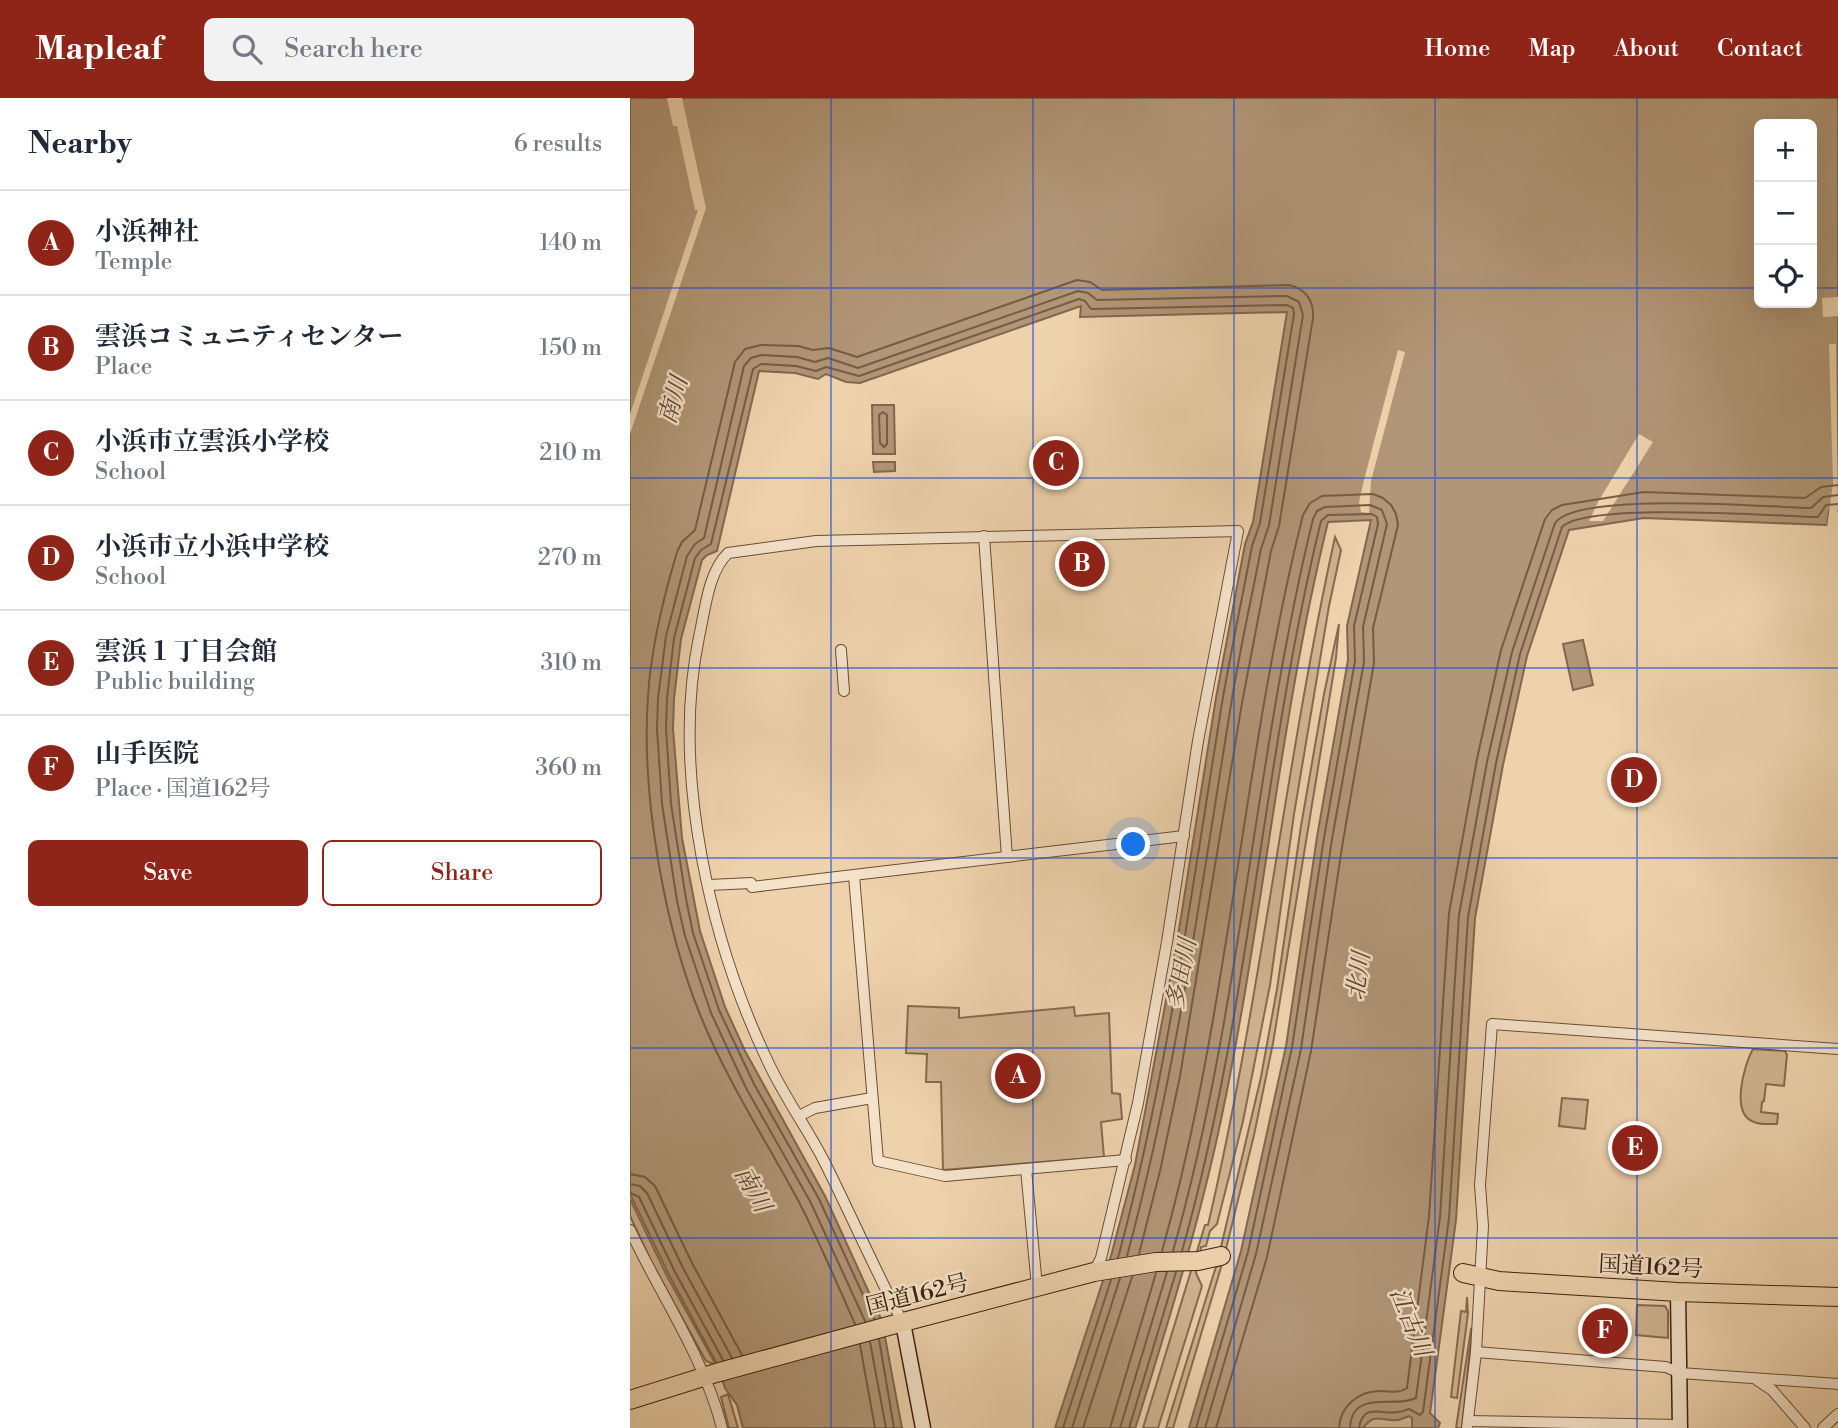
<!DOCTYPE html>
<html lang="en">
<head>
<meta charset="utf-8">
<style>
  :root { --surface:#fff; --page:#f2f2f3; --text:#1f2937; --muted:#747a83; --line:#e0e1e3; --accent:#8f2418 }
  body { margin:0; font-family:"Libre Bodoni","Noto Serif JP",serif; background:var(--page); color:var(--text) }
  .controls { position:absolute; right:21px; top:21px; display:grid; overflow:hidden; border-radius:10px; box-shadow:0 7px 28px #0002 }
  .controls button { width:63px; height:63px; display:grid; place-items:center; padding:0; border:0; border-bottom:2px solid var(--line); background:var(--surface); color:var(--text); font:35px sans-serif }
  .you { position:absolute; left:504px; top:747px; width:24px; height:24px; margin:-18px; border:5px solid #fff; border-radius:50%; background:#1a73e8; box-shadow:0 0 0 10px #1a73e833 }
  .badge { display:grid; place-items:center; width:46px; height:46px; border-radius:50%; background:var(--accent); color:#fff; font-size:23px; font-weight:700 }
  .pin { position:absolute; translate:-50% -50%; border:4px solid #fff; box-shadow:0 2px 7px #0006 }
  .list { margin:0; padding:0; list-style:none }
  h2 { display:flex; justify-content:space-between; align-items:center; height:91px; margin:0; padding:0 28px; font-size:30px }
  h2 small { font-size:23px; font-weight:400; color:var(--muted) }
  .list li { display:grid; grid-template-columns:46px 1fr auto; gap:21px; align-items:center; box-sizing:border-box; height:105px; padding:0 28px; border-top:2px solid var(--line) }
  .list b { display:block; font-size:26px; white-space:nowrap }
  .list p { margin:0; font-size:23px; white-space:nowrap; color:var(--muted) }
  .list em { font-size:23px; font-style:normal; color:var(--muted) }
  .actions { display:flex; gap:14px; padding:21px 28px }
  .actions a { flex:1; padding:16px 0; border:2px solid var(--accent); border-radius:10px; text-align:center; font-size:24px; color:var(--accent) }
  .actions .main { background:var(--accent); color:#fff }
  .icon { flex:none; width:38px; height:38px; fill:none; stroke:currentColor; stroke-width:2; stroke-linecap:round; stroke-linejoin:round }
  .map { position:relative; flex:none; width:1208px; height:1330px; overflow:hidden }
  header { display:flex; align-items:center; gap:42px; box-sizing:border-box; height:98px; padding:0 35px; background:var(--accent); color:#fff }
  header strong { font-size:33px }
  nav { display:flex; gap:38px; margin-inline-start:auto; font-size:24px }
  .search { width:490px; height:63px; background:var(--page); display:flex; align-items:center; gap:18px; box-sizing:border-box; padding:0 24px; border-radius:10px; color:var(--muted); font-size:26px }
  main { display:flex }
  aside { flex:1; background:var(--surface) }
  .map>svg:first-child { display:block }
  .green { fill:#d0b491; stroke:#866a50; stroke-width:2 }
  .water { fill:#b19677; stroke:#82674e; stroke-width:2; fill-rule:evenodd }
  .pier { fill:#eed2ac }
  .lines { fill:none; stroke-linecap:round; stroke-linejoin:round }
  .shore { stroke:#765c44; stroke-width:2 }
  .street-casing { stroke:#684d37; stroke-width:12 }
  .secondary-casing { stroke:#3b2110; stroke-width:17 }
  .highway-casing { stroke:#3b2110; stroke-width:20 }
  .street { stroke:#f4e2c9; stroke-width:10 }
  .secondary { stroke:#f4e2c9; stroke-width:14 }
  .highway { stroke:#eed2ac; stroke-width:18 }
  .grid { fill:none; stroke:#1d4ed8; stroke-width:2; stroke-opacity:0.55 }
  .labels { text-anchor:middle; stroke-width:5; stroke-linejoin:round; paint-order:stroke }
  .street-label { font-size:23px; fill:#3b2110; stroke:#f4e2c9 }
  .water-label { font-size:24px; font-style:italic; fill:#5e442f; stroke:#f4e2c9 }
</style>
</head>
<body>
<header>
<strong>Mapleaf</strong>
<div class="search"><svg class="icon" aria-label="search" viewBox="0 0 24 24"><circle cx="10" cy="10" r="6"/><path d="M15 15l6 6"/></svg>Search here</div>
<nav><a>Home</a><a>Map</a><a>About</a><a>Contact</a></nav>
</header>
<main>
<aside>
<h2>Nearby<small>6 results</small></h2>
<ul class="list">
<li><span class="badge">A</span><div><b>小浜神社</b><p>Temple</p></div><em>140 m</em></li>
<li><span class="badge">B</span><div><b>雲浜コミュニティセンター</b><p>Place</p></div><em>150 m</em></li>
<li><span class="badge">C</span><div><b>小浜市立雲浜小学校</b><p>School</p></div><em>210 m</em></li>
<li><span class="badge">D</span><div><b>小浜市立小浜中学校</b><p>School</p></div><em>270 m</em></li>
<li><span class="badge">E</span><div><b>雲浜１丁目会館</b><p>Public building</p></div><em>310 m</em></li>
<li><span class="badge">F</span><div><b>山手医院</b><p>Place · 国道162号</p></div><em>360 m</em></li>
</ul>
<div class="actions"><a class="main">Save</a><a>Share</a></div>
</aside>
<div class="map">
<svg width="1208" height="1330" viewBox="0 0 1208 1330">
  <rect width="100%" height="100%" fill="#eed2ac"/>
  <filter id="stains"><feTurbulence type="fractalNoise" baseFrequency=".00286" numOctaves="4"/><feColorMatrix values="0 0 0 0 .2 0 0 0 0 .09 0 0 0 0 .02 0 0 0 .5 -.17"/></filter>
  <radialGradient id="worn" r=".72"><stop offset=".6" stop-color="#630" stop-opacity="0"/><stop offset="1" stop-color="#630" stop-opacity=".3"/></radialGradient>
  <g class="green">
    <path d="M 705,439 L 711,452 L 699,508 L 664,716 L 640,887 L 613,1023 L 587,1126 L 580,1133 L 576,1148 L 571,1149 L 566,1175 L 572,1188 L 528,1330 L 513,1330 L 575,1127 L 578,1127 C 631,900 655,667 705,439 Z"/>
    <polygon points="709,526 706,560 643,945 624,1037 596,1151 591,1149 631,979 647,891 671,728 694,596"/>
    <polygon points="278,908 329,910 329,920 444,909 445,918 479,915 482,995 490,996 492,1021 471,1024 474,1059 313,1072 311,984 296,984 297,956 276,955"/>
    <path d="M 1123,951 L 1155,953 L 1157,957 L 1154,988 L 1136,986 L 1134,1003 L 1132,1004 L 1131,1014 L 1148,1016 L 1147,1026 C 1141,1026 1131,1027 1124,1024 C 1100,1016 1114,967 1123,951 Z"/>
    <polygon points="932,1000 958,1002 955,1031 929,1028"/>
    <polygon points="0,1101 37,1178 86,1267 76,1263 23,1167 0,1118"/>
    <polygon points="592,1166 543,1330 536,1330 583,1178 586,1169"/>
    <polygon points="837,1199 838,1215 827,1300 821,1299 831,1213 836,1214"/>
    <polygon points="1007,1207 1035,1208 1038,1213 1038,1240 1006,1237"/>
    <polygon points="842,1230 832,1330 826,1330 841,1231"/>
    <polygon points="98,1296 108,1330 99,1330 91,1299"/>
    <path d="M 779,1318 L 782,1320 L 782,1330 L 733,1330 C 746,1312 751,1324 767,1322 C 771,1322 775,1319 779,1318 Z"/>
  </g>
  <g class="water">
    <path d="M 0,0 L 1208,0 L 1208,413 L 1199,413 L 1197,427 L 1014,420 L 939,432 L 897,558 L 873,667 L 845,820 L 826,1122 L 800,1315 L 810,1325 L 808,1330 L 782,1330 L 782,1320 L 779,1318 C 775,1319 771,1322 767,1322 C 751,1323 745,1314 733,1330 L 559,1330 L 611,1153 L 656,948 L 687,739 L 718,562 L 717,528 L 741,422 L 698,424 C 650,619 633,821 592,1017 C 570,1123 538,1225 506,1328 L 505,1330 L 425,1330 L 481,1158 L 505,1067 L 547,844 L 586,600 L 615,446 L 623,424 L 657,214 L 450,219 L 451,208 L 230,285 L 216,284 L 196,276 L 188,281 L 165,275 L 129,273 L 87,453 L 77,457 L 72,462 L 51,541 L 44,601 L 43,631 L 52,740 L 70,833 L 95,909 L 115,953 L 195,1098 L 252,1223 L 272,1330 L 113,1330 L 107,1307 L 95,1290 L 88,1268 L 39,1177 L 0,1096 ZM 1129,26 L 1182,26 L 1182,205 L 1129,205 Z"/>
    <polygon points="242,307 264,307 265,356 243,356"/>
    <polygon points="243,364 265,364 265,373 244,374"/>
    <polygon points="953,542 963,587 943,592 933,546"/>
  </g>
  <g class="pier">
    <polygon points="37,0 52,0 76,110 0,336 0,316 68,112 65,112 47,28 43,28"/>
    <polygon points="1208,199 1208,218 1193,219 1192,200"/>
    <polygon points="1199,246 1206,246 1208,409 1207,417 1202,417 1200,428 1197,430 1203,385"/>
    <polygon points="768,252 775,254 741,383 739,415 731,414 729,404 734,382"/>
    <polygon points="1009,336 1023,344 973,423 959,423 968,404"/>
  </g>
  <g class="lines">
    <g class="shore">
      <polygon points="253,314 257,317 257,346 254,349 250,345 249,317"/>
      <polyline points="0,1076 15,1079 25,1088 62,1165 112,1257"/>
      <polyline points="0,1086 10,1088 17,1095 53,1170 102,1260"/>
      <polyline points="0,1095 9,1099 45,1174 93,1262"/>
      <path d="M 532,1153 C 600,912 612,660 673,417 L 680,405 L 692,398 L 743,396 L 753,400 L 761,407 L 766,416 L 768,427 L 743,530 L 744,565 L 713,743 L 681,953 L 637,1159 L 586,1330"/>
      <path d="M 543,1153 C 611,914 624,663 683,421 L 687,413 L 695,409 L 740,407 L 752,412 L 757,426 L 733,529 L 734,564 L 702,741 L 671,951 L 626,1156 L 575,1330"/>
      <path d="M 552,1153 C 620,914 632,664 691,423 L 698,417 L 742,416 L 747,419 L 748,426 L 724,528 L 725,563 L 694,740 L 662,949 L 618,1154 L 566,1330"/>
      <path d="M 244,1221 L 189,1101 L 124,986 L 89,912 L 63,835 L 56,801 L 41,706 L 36,631 L 37,600 L 44,540 L 65,460 L 71,452 L 81,446 L 123,271 L 131,266 L 166,268 L 186,273 L 196,269 L 229,278 L 449,201 L 455,203 L 461,211 L 657,207 L 663,210 L 664,216 L 630,425 L 622,448 C 612,501 601,553 592,605 C 562,791 537,978 488,1160"/>
      <path d="M 235,1223 L 181,1105 L 116,990 L 81,915 L 55,838 L 47,803 L 32,706 L 27,631 L 28,600 L 36,538 L 57,458 L 65,446 L 74,440 L 114,268 L 121,260 L 131,257 L 167,259 L 185,264 L 198,260 L 228,270 L 448,193 L 458,195 L 467,202 L 657,198 L 669,204 L 673,217 L 639,427 L 631,451 C 621,503 609,555 601,607 C 571,791 546,977 497,1158"/>
      <path d="M 225,1226 C 207,1186 190,1145 170,1106 C 137,1044 98,985 71,919 C 34,829 11,696 18,598 C 21,549 33,501 47,454 L 52,444 L 65,432 L 105,264 L 115,251 L 131,247 L 168,248 L 183,252 L 199,250 L 227,259 L 447,182 L 460,184 L 472,192 L 659,187 C 675,191 684,202 683,220 L 649,428 L 641,453 L 612,605 L 550,978 L 530,1073 L 509,1156"/>
      <polyline points="249,1241 264,1330"/>
      <polyline points="240,1244 256,1330"/>
      <polyline points="230,1247 245,1330"/>
      <polyline points="433,1330 481,1182"/>
      <polyline points="442,1330 490,1180"/>
      <polyline points="453,1330 502,1179"/>
      <polyline points="480,1330 526,1175"/>
      <polyline points="490,1330 537,1174"/>
      <polyline points="499,1330 546,1174"/>
      <path d="M 709,1330 C 710,1308 729,1293 750,1293 C 761,1293 768,1296 777,1290 L 799,1118 L 819,815 L 847,661 L 871,552 L 915,421 L 922,412 L 932,407 L 1014,394 L 1175,400 L 1191,389 L 1208,387"/>
      <path d="M 720,1330 C 722,1290 765,1311 786,1300 L 810,1119 L 829,817 L 857,664 L 882,554 L 925,425 C 948,393 1138,409 1181,410 L 1193,399 L 1208,397"/>
      <path d="M 729,1330 C 733,1304 752,1317 768,1314 C 772,1314 775,1312 779,1311 L 790,1317 L 793,1314 L 819,1120 L 838,819 L 866,665 L 890,556 L 932,429 C 957,404 1145,418 1188,419 L 1196,407 L 1208,406"/>
    </g>
    <defs>
      <g id="street">
        <polyline points="354,438 377,759"/>
        <polyline points="211,552 214,593"/>
        <polyline points="224,778 248,1063 315,1078 496,1062"/>
        <polyline points="79,787 121,785"/>
        <polyline points="122,789 554,738"/>
        <polyline points="169,1018 185,1010 242,1000"/>
        <polyline points="396,1071 407,1189"/>
        <path d="M 0,1132 C 31,1198 74,1259 92,1330"/>
        <path d="M 273,1225 C 245,1172 221,1117 194,1063 C 177,1030 155,1000 139,966 C 80,843 41,674 69,539 C 75,513 78,474 98,455 L 186,443 L 608,433 L 568,643 L 537,844 L 508,1005 L 471,1160 L 464,1174"/>
        <polyline points="846,1254 1036,1269 1050,1275 1208,1286"/>
        <polyline points="1127,1282 1142,1292 1175,1330"/>
        <polyline points="838,1323 1049,1327"/>
        <polyline points="837,1330 846,1254 853,1128 850,1087 862,926 1208,951"/>
        <polyline points="1193,1330 1208,1316"/>
      </g>
      <g id="secondary">
        <polyline points="1048,1194 1050,1330"/>
        <polyline points="273,1225 293,1330"/>
      </g>
      <g id="highway">
        <polyline points="833,1175 869,1183 1048,1194 1208,1199"/>
        <polyline points="0,1302 86,1275 262,1227 464,1174 526,1164 568,1163 591,1158"/>
      </g>
    </defs>
    <use href="#street" class="street-casing"/>
    <use href="#secondary" class="secondary-casing"/>
    <use href="#highway" class="highway-casing"/>
    <use href="#street" class="street"/>
    <use href="#secondary" class="secondary"/>
    <use href="#highway" class="highway"/>
  </g>
  <path class="grid" d="M 201,0 L 201,1330M 403,0 L 403,1330M 604,0 L 604,1330M 805,0 L 805,1330M 1007,0 L 1007,1330M 0,190 L 1129,190M 1182,190 L 1208,190M 0,380 L 1208,380M 0,570 L 1208,570M 0,760 L 1208,760M 0,950 L 1208,950M 0,1140 L 1208,1140"/>
  <g class="labels">
    <g class="street-label">
      <text transform="translate(1021 1168) rotate(3)" y="8">国道162号</text>
      <text transform="translate(287 1196) rotate(-14)" y="8">国道162号</text>
    </g>
    <g class="water-label">
      <text transform="translate(43 302) rotate(-74)" y="8">南川</text>
      <text transform="translate(551 876) rotate(-79)" y="8">多田川</text>
      <text transform="translate(728 878) rotate(-82)" y="8">北川</text>
      <text transform="translate(123 1091) rotate(61)" y="8">南川</text>
      <text transform="translate(781 1224) rotate(68)" y="8">江古川</text>
    </g>
  </g>
  <rect width="100%" height="100%" filter="url(#stains)"/>
  <rect width="100%" height="100%" fill="url(#worn)"/>
</svg>
<div class="controls">
<button>+</button>
<button>−</button>
<button><svg class="icon" aria-label="locate" viewBox="0 0 24 24"><circle cx="12" cy="12" r="6"/><path d="M12 2v4M12 18v4M2 12h4M18 12h4"/></svg></button>
</div>
<div class="you"></div>
<div class="pin badge" style="left:388px;top:978px">A</div>
<div class="pin badge" style="left:452px;top:466px">B</div>
<div class="pin badge" style="left:426px;top:365px">C</div>
<div class="pin badge" style="left:1004px;top:682px">D</div>
<div class="pin badge" style="left:1005px;top:1050px">E</div>
<div class="pin badge" style="left:975px;top:1233px">F</div>
</div>
</main>
</body>
</html>
